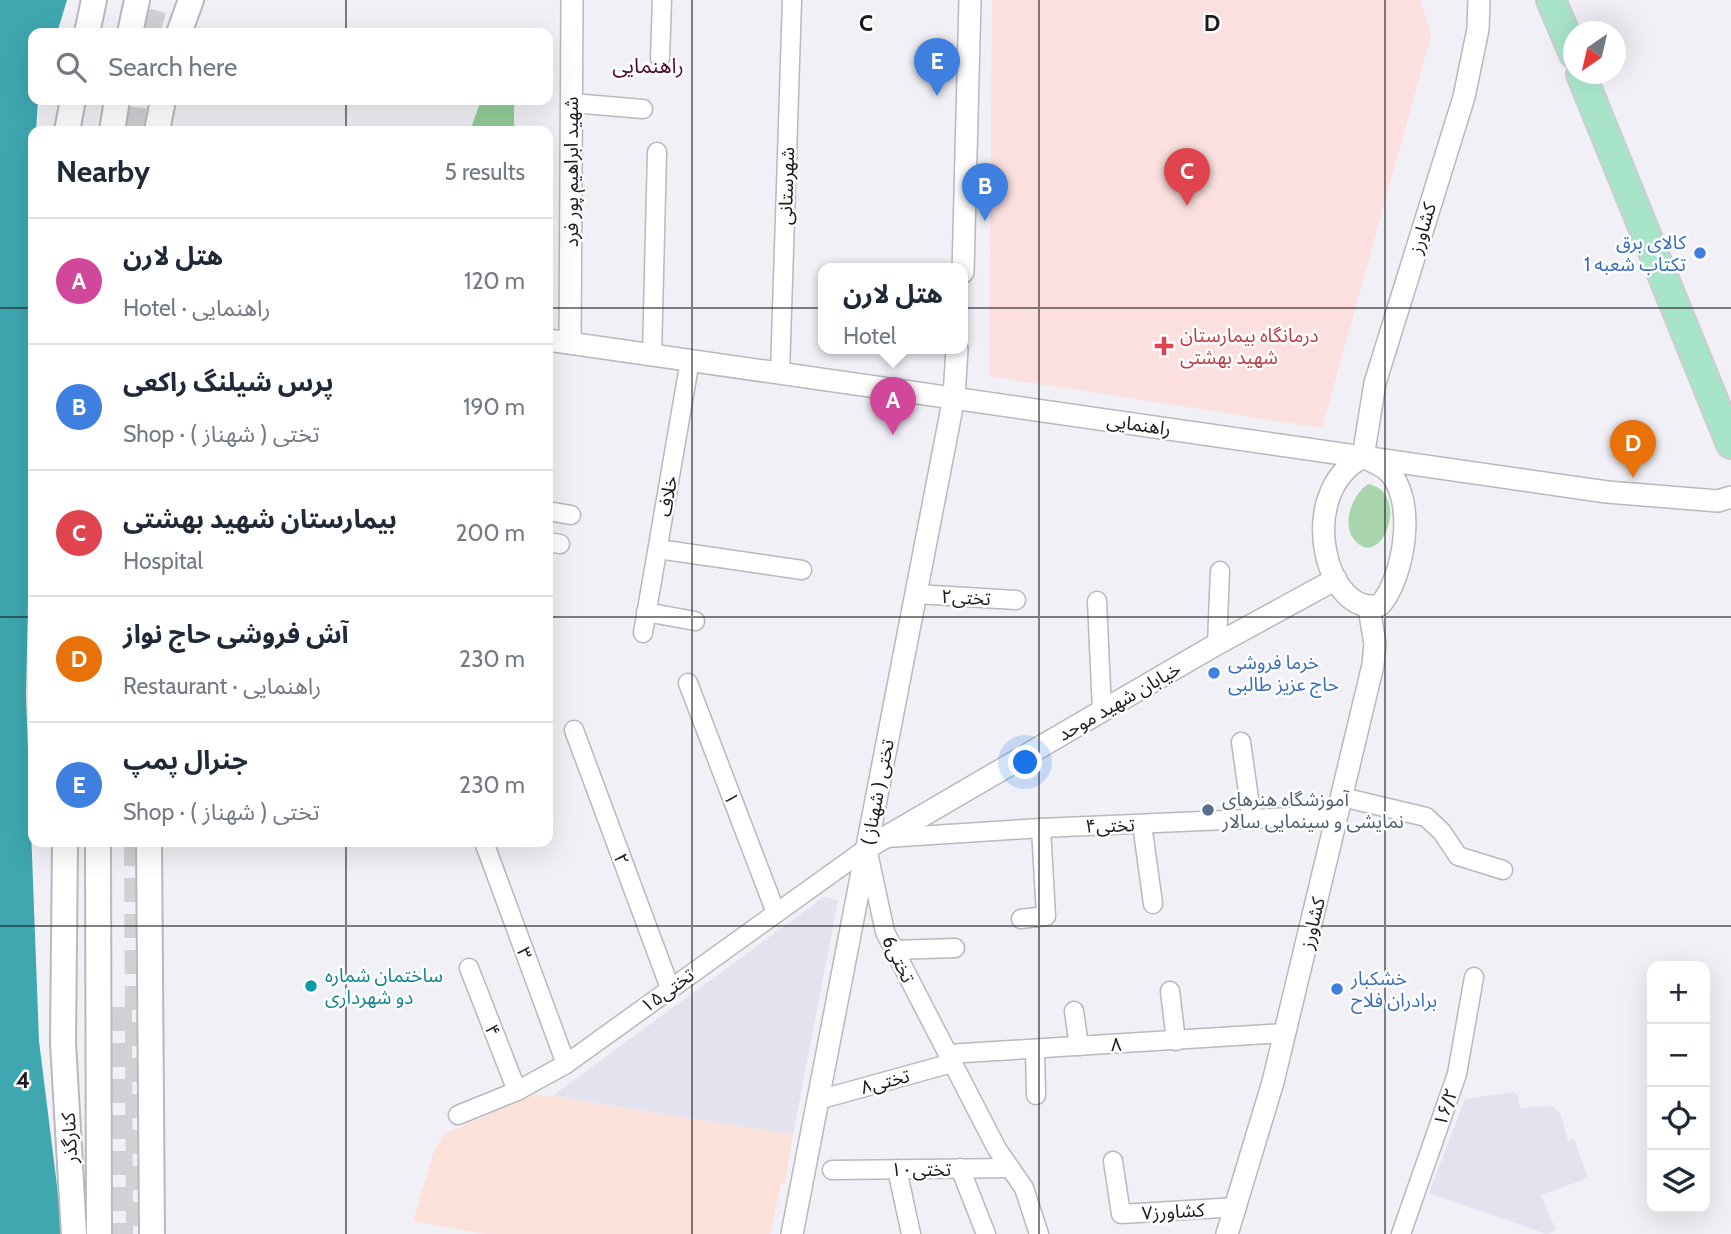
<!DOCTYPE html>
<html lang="en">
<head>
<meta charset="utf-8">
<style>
  :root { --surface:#fff; --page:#f2f2f3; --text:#1f2937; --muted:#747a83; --line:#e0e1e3; --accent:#0b8043 }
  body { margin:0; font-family:Cabin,"Noto Sans Arabic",sans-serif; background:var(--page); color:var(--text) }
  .controls { position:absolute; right:21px; bottom:21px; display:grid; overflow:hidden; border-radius:14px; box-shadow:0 7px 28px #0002 }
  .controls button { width:63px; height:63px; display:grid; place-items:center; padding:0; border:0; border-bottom:2px solid var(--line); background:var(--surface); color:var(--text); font:35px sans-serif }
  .compass { position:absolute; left:1563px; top:21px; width:63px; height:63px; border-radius:50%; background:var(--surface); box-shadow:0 7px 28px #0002; rotate:214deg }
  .you { position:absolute; left:1026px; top:763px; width:24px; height:24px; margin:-18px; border:5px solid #fff; border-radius:50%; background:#1a73e8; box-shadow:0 0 0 10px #1a73e833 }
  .badge { display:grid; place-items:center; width:46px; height:46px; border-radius:50%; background:var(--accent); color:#fff; font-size:23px; font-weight:700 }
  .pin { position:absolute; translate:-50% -58px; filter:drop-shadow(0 2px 4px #0008) }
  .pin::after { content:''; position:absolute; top:37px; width:24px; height:21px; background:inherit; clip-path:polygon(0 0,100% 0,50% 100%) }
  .popup { position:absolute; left:818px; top:263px; width:150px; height:91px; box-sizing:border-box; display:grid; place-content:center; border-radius:14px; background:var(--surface); filter:drop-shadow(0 2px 5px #0005); font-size:23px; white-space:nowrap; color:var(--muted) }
  .popup b { font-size:26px; color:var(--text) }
  .popup::after { content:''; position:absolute; left:50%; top:100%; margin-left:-14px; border:14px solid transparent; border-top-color:var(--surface) }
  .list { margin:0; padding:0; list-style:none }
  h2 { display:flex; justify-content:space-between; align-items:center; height:91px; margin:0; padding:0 28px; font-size:30px }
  h2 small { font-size:23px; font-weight:400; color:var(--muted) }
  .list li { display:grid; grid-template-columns:46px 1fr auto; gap:21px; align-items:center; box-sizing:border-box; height:126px; padding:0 28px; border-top:2px solid var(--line) }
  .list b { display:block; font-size:26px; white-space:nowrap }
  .list p { margin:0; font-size:23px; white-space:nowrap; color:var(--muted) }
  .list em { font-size:23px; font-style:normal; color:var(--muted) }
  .icon { flex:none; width:38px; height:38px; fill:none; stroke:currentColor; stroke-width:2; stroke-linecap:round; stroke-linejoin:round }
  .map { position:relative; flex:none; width:1731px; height:1234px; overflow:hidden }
  .search { position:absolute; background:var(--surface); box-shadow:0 7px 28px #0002; left:28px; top:28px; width:525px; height:77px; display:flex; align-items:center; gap:18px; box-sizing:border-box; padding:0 24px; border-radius:14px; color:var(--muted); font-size:26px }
  .panel { position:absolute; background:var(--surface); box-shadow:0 7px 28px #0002; left:28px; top:126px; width:525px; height:721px; border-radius:14px }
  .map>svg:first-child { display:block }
  .built { fill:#e3e3ef }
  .industrial { fill:#fbe1da }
  .medical { fill:#fbe0df }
  .green { fill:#a8d5ac }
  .forest { fill:#94cd99 }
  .water { fill:#3ea7b0 }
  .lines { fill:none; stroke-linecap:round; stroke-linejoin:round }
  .secondary-tunnel { stroke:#d1d0d5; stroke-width:24; stroke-dasharray:24 12; stroke-linecap:butt }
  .minor-casing { stroke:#b8b8bd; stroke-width:21 }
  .tertiary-casing { stroke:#b8b8bd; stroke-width:24 }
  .secondary-casing { stroke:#b8b8bd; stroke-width:28 }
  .primary-casing { stroke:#cdcdcd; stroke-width:32 }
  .minor { stroke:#fff; stroke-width:18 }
  .tertiary { stroke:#fff; stroke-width:21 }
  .secondary { stroke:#fff; stroke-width:24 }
  .primary { stroke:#a7e4ca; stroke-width:28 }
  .grid { fill:none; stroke:#1b1b1d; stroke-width:2; stroke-opacity:0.55 }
  .shop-dot { fill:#3f7fe0; stroke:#fefefe; stroke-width:2.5 }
  .health-dot { fill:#e0444e; stroke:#fefefe; stroke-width:2.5 }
  .service-dot { fill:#5c6f8a; stroke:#fefefe; stroke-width:2.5 }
  .culture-dot { fill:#0f9aa8; stroke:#fefefe; stroke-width:2.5 }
  .labels { text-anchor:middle; stroke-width:5; stroke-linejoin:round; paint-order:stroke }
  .street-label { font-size:19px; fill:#1b1b1d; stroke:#fefefe }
  .shop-label { font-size:19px; fill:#366cbe; stroke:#fefefe; text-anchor:start }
  .health-label { font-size:19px; fill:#be3a42; stroke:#fefefe; text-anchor:start }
  .service-label { font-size:19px; fill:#4e5e75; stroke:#fefefe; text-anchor:start }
  .culture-label { font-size:19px; fill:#0d838f; stroke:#fefefe; text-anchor:start }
  .neighbourhood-label { font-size:21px; fill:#4d0c2d; stroke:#fefefe }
  .grid-label { font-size:23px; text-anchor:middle; font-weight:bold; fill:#1b1b1d; stroke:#fefefe; stroke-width:5; stroke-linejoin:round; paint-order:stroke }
</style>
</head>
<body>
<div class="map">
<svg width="1731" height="1234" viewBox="0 0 1731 1234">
  <rect width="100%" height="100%" fill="#f1f0f6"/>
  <g class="built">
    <polygon points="824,897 838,900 793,1135 552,1096"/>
    <polygon points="1513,1092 1518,1096 1520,1108 1551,1106 1560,1112 1568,1141 1574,1139 1588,1178 1541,1195 1556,1230 1546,1234 1429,1193 1465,1099"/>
  </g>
  <polygon class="industrial" points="536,1094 793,1135 785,1184 781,1184 770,1234 485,1234 413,1221 434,1151 444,1134"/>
  <polygon class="medical" points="992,0 1421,0 1431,36 1322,428 989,376"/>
  <path class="green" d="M 1368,484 C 1411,492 1383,569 1356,542 C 1340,525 1352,495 1368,484 Z"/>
  <polygon class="forest" points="481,100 514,100 514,131 470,131"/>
  <polygon class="water" points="0,0 67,0 57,33 33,33 33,100 38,100 36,131 33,131 33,361 26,696 39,1041 63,1234 0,1234"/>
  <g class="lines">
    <g class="secondary-tunnel">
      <polyline points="148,33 157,0"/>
      <polyline points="132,131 135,100"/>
      <polyline points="136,842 138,1234"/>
      <polyline points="120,1007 121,1234"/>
    </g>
    <defs>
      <g id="minor">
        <polyline points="660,58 662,0"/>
        <polyline points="572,103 643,109"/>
        <polyline points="652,355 657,152"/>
        <polyline points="780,373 792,0"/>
        <polyline points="548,511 571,515"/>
        <polyline points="548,542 560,544"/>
        <polyline points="658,549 802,570"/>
        <polyline points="916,594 1016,600"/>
        <polyline points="1097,601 1102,711"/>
        <polyline points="646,612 695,621"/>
        <polyline points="643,633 690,360"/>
        <polyline points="1217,644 1220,571"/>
        <polyline points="688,683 776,913"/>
        <polyline points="574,730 670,988"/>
        <polyline points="1241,742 1252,820"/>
        <polyline points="1342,797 1426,817 1442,832 1458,856 1503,870"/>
        <polyline points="1142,824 1153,904"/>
        <polyline points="886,838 1041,828 1338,815"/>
        <polyline points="484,842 566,1064"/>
        <polyline points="1021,919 1046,916 1041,828"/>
        <polyline points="894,950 955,948"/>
        <polyline points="469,968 517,1091"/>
        <polyline points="1170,991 1176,1041"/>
        <polyline points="1074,1011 1079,1046"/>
        <polyline points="1035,1049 1036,1095"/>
        <polyline points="948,1054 1285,1033"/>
        <polyline points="818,1100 952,1063"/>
        <polyline points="458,1115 517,1091 566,1064 867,848 885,932 997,1149 1024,1188 1039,1234"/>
        <polyline points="1113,1161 1121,1214 1237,1207"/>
        <polyline points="960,1168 986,1234"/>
        <polyline points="897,1169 911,1234"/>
        <polyline points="832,1170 1010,1168"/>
        <polyline points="1401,1234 1457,1074 1474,977"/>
      </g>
      <g id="tertiary">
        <polyline points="963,272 970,0"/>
        <polyline points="548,340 1607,492 1718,501 1731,497"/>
        <polyline points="570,343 572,0"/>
        <polyline points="1363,457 1375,383 1464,97 1478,29 1479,0"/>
        <path d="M 1363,457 C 1371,461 1381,465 1387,470 C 1418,498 1404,578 1380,605 C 1326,619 1294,493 1363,457 Z"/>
        <polyline points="867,848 1217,644 1336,579"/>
        <polyline points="792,1234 954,397 957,349"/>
        <polyline points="1227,1234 1273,1082 1373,665 1375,644 1369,608"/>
      </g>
      <g id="secondary">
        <polyline points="87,33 94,0"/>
        <polyline points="130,33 137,0"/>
        <polyline points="179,33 191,0"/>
        <polyline points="67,131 73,100"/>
        <polyline points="112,131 117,100"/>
        <polyline points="157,131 163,100"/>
        <polyline points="65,842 63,1043 74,1234"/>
        <polyline points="98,842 99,1234"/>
        <polyline points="149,842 152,1234"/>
      </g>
      <g id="primary">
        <polyline points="1551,0 1574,54"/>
        <polyline points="1581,74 1731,444"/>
      </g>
    </defs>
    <use href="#minor" class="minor-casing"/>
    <use href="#tertiary" class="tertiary-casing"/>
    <use href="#secondary" class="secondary-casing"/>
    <use href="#primary" class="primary-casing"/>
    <use href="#minor" class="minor"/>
    <use href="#tertiary" class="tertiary"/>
    <use href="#secondary" class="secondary"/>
    <use href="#primary" class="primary"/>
  </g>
  <path class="grid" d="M 346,0 L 346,33M 692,0 L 692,1234M 1039,0 L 1039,1234M 1385,0 L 1385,1234M 346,100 L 346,131M 0,308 L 33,308M 548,308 L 1731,308M 0,617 L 33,617M 548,617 L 1731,617M 346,842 L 346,1234M 0,926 L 1731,926"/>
  <g class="shop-dot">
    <circle cx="1700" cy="253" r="7"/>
    <circle cx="1214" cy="673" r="7"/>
    <circle cx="1337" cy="989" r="7"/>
  </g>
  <path class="health-dot" d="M1160.5 335.5h7v7h7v7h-7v7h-7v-7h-7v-7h7z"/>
  <circle class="service-dot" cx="1208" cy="810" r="7"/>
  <circle class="culture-dot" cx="311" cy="986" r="7"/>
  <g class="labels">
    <g class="street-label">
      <text transform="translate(571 172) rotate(-90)" y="7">شهید ابراهیم پور فرد</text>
      <text transform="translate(786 186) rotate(-88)" y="7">شهرستانی</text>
      <text transform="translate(1422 228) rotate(-73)" y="7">کشاورز</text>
      <text transform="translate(1139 424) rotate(8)" y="7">راهنمایی</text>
      <text transform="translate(667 496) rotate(-80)" y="7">خلاف</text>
      <text transform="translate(966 597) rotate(3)" y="7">تختی۲</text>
      <text transform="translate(1119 701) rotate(-30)" y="7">خیابان شهید موحد</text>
      <text transform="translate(877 792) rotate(-79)" y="7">تختی ( شهناز )</text>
      <text transform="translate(732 798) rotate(69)" y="7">۱</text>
      <text transform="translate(1110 825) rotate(-2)" y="7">تختی۴</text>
      <text transform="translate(622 859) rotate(70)" y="7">۲</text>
      <text transform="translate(1312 923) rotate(-76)" y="7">کشاورز</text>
      <text transform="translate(525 953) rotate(70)" y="7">۳</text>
      <text transform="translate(899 959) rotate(64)" y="7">6تختی</text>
      <text transform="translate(667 990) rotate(-36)" y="7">تختی۱۵</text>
      <text transform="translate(493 1030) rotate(69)" y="7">۴</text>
      <text transform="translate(1116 1044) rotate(-3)" y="7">۸</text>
      <text transform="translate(885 1081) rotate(-15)" y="7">تختی۸</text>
      <text transform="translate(1445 1107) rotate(-71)" y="7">۱۶/۲</text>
      <text transform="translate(69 1138) rotate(-93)" y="7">کنارگذر</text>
      <text x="921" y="1176">تختی۱۰</text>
      <text transform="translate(1173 1211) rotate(-3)" y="7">۷کشاورز</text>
    </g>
    <g class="shop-label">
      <text x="1686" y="249" text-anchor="end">کالای برق<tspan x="1686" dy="22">تکتاب شعبه 1</tspan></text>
      <text x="1228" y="669">خرما فروشی<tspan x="1228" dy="22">حاج عزیز طالبی</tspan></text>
      <text x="1351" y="985">خشکبار<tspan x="1351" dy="22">برادران فلاح</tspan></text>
    </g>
    <g class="health-label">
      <text x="1180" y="342">درمانگاه بیمارستان<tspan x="1180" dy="22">شهید بهشتی</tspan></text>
    </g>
    <g class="service-label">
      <text x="1222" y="806">آموزشگاه هنرهای<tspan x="1222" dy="22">نمایشی و سینمایی سالار</tspan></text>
    </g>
    <g class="culture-label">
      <text x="325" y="982">ساختمان شماره<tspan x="325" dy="22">دو شهرداری</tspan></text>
    </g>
    <g class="neighbourhood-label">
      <text x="648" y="73">راهنمایی</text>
    </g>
  </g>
  <g class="grid-label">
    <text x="866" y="31">C</text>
    <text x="1212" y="31">D</text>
    <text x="23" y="1088">4</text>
  </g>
</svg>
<div class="controls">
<button>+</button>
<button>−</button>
<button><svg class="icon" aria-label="locate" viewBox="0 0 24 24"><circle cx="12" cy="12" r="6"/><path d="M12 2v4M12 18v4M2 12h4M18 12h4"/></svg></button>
<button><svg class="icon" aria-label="layers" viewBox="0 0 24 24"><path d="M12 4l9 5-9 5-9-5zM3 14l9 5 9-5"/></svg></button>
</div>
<svg class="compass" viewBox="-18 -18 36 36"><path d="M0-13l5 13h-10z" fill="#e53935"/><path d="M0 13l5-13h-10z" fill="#747a83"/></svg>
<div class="you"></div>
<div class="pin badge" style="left:893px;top:435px;background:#d1479c">A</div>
<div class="popup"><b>هتل لارن</b>Hotel</div>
<div class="pin badge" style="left:985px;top:221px;background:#3f7fe0">B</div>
<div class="pin badge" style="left:1187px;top:206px;background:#e0444e">C</div>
<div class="pin badge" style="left:1633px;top:478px;background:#e8710a">D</div>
<div class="pin badge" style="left:937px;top:96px;background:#3f7fe0">E</div>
<div class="search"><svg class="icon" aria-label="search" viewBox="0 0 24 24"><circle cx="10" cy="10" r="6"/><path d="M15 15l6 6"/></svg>Search here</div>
<section class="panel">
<h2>Nearby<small>5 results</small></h2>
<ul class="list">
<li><span class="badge" style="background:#d1479c">A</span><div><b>هتل لارن</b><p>Hotel · راهنمایی</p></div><em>120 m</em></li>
<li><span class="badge" style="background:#3f7fe0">B</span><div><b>پرس شیلنگ راکعی</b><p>Shop · تختی ( شهناز )</p></div><em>190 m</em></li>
<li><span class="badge" style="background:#e0444e">C</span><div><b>بیمارستان شهید بهشتی</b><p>Hospital</p></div><em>200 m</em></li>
<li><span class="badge" style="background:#e8710a">D</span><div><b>آش فروشی حاج نواز</b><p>Restaurant · راهنمایی</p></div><em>230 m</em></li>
<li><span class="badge" style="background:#3f7fe0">E</span><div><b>جنرال پمپ</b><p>Shop · تختی ( شهناز )</p></div><em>230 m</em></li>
</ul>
</section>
</div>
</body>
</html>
